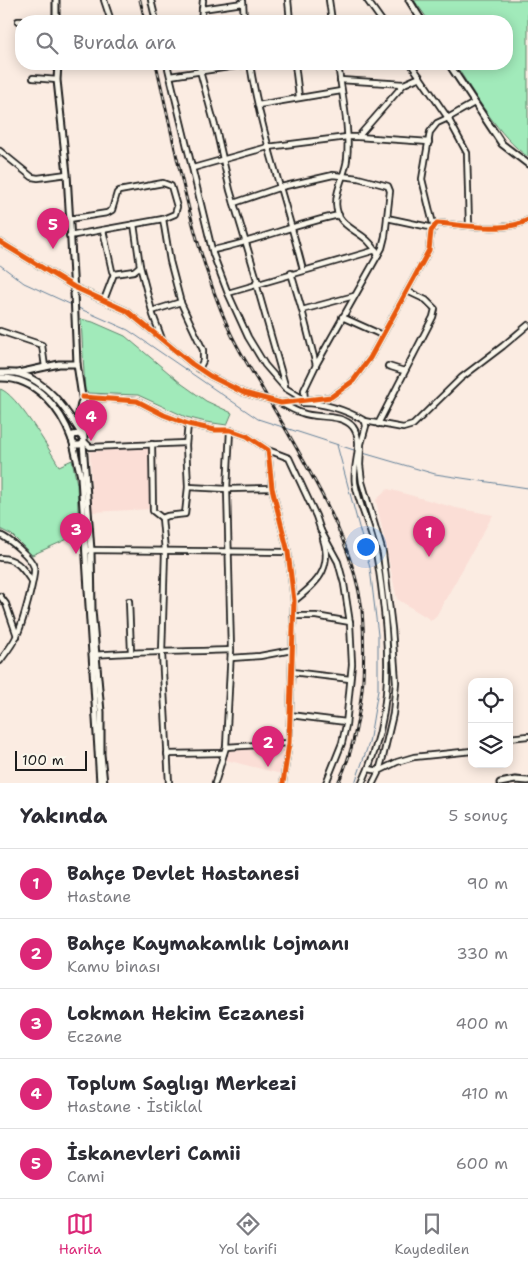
<!DOCTYPE html>
<html lang="tr">
<head>
<meta charset="utf-8">
<style>
  :root { --surface:#fff; --page:#f2f2f3; --text:#2b2b33; --muted:#7c7c81; --line:#e1e1e2; --accent:#db2777 }
  body { margin:0; font-family:"Shantell Sans",sans-serif; background:var(--page); color:var(--text) }
  .controls { position:absolute; right:15px; bottom:15px; display:grid; overflow:hidden; border-radius:10px; box-shadow:0 2px 12px #0003 }
  .controls button { width:45px; height:45px; display:grid; place-items:center; padding:0; border:0; border-bottom:1px solid var(--line); background:var(--surface); color:var(--text); font:25px sans-serif }
  .scale { position:absolute; left:15px; bottom:12px; width:72px; box-sizing:border-box; padding-left:5px; border:2px solid #1c1c1c; border-top:0; font-size:14px; line-height:18px; white-space:nowrap; color:#1c1c1c; -webkit-text-stroke:4px #fbf7ec; paint-order:stroke }
  .you { position:absolute; left:365px; top:546px; width:18px; height:18px; margin:-12px; border:4px solid #fff; border-radius:50%; background:#1a73e8; box-shadow:0 0 0 8px #1a73e833 }
  .badge { display:grid; place-items:center; width:32px; height:32px; border-radius:50%; background:var(--accent); color:#fff; font-size:16px; font-weight:700 }
  .pin { position:absolute; translate:-50% -41px; filter:drop-shadow(0 1px 2px #0008) }
  .pin::after { content:''; position:absolute; top:26px; width:18px; height:15px; background:inherit; clip-path:polygon(0 0,100% 0,50% 100%) }
  .list { margin:0; padding:0; list-style:none }
  h2 { display:flex; justify-content:space-between; align-items:center; height:65px; margin:0; padding:0 20px; font-size:21px }
  h2 small { font-size:16px; font-weight:400; color:var(--muted) }
  .list li { display:grid; grid-template-columns:32px 1fr auto; gap:15px; align-items:center; box-sizing:border-box; height:70px; padding:0 20px; border-top:1px solid var(--line) }
  .list b { display:block; font-size:19px; white-space:nowrap }
  .list p { margin:0; font-size:16px; white-space:nowrap; color:var(--muted) }
  .list em { font-size:16px; font-style:normal; color:var(--muted) }
  .icon { flex:none; width:28px; height:28px; fill:none; stroke:currentColor; stroke-width:2; stroke-linecap:round; stroke-linejoin:round }
  .map { position:relative; flex:none; width:528px; height:783px; overflow:hidden }
  .search { position:absolute; background:var(--surface); box-shadow:0 2px 12px #0003; left:15px; right:15px; top:15px; height:55px; display:flex; align-items:center; gap:12px; box-sizing:border-box; padding:0 18px; border-radius:20px; color:var(--muted); font-size:19px }
  .sheet { height:415px; background:var(--surface) }
  nav { display:flex; justify-content:space-around; align-items:center; box-sizing:border-box; height:70px; border-top:1px solid var(--line); background:var(--surface); font-size:14px; color:var(--muted) }
  nav a { display:grid; justify-items:center; gap:2px }
  nav .on { color:var(--accent) }
  .map>svg:first-child { display:block }
  .built { fill:#fbded6 }
  .green { fill:#a1eaba; stroke:#5e836b }
  .lines { fill:none; stroke-linecap:round; stroke-linejoin:round }
  .stream { stroke:#638099; stroke-width:1 }
  .minor-casing { stroke:#1c1c1c; stroke-width:8 }
  .tertiary-casing { stroke:#1c1c1c; stroke-width:9 }
  .minor { stroke:#fbf7ec; stroke-width:4.5 }
  .tertiary { stroke:#fbf7ec; stroke-width:5 }
  .rail-casing { stroke:#1c1c1c; stroke-width:3 }
  .rail { stroke:#fbf7ec; stroke-width:1; stroke-dasharray:4; stroke-linecap:butt }
  .cycleway-casing { stroke:#fbf7ec; stroke-width:8 }
  .cycleway { stroke:#e8590c; stroke-width:5 }
</style>
</head>
<body>
<div class="map">
<svg width="528" height="783" viewBox="0 0 528 783">
  <rect width="100%" height="100%" fill="#fbece2"/>
  <filter id="ink" filterUnits="userSpaceOnUse"><feTurbulence type="fractalNoise" baseFrequency=".02" numOctaves="2"/><feDisplacementMap in="SourceGraphic" scale="10" xChannelSelector="R" yChannelSelector="G"/><feConvolveMatrix kernelMatrix="1 2 1 2 8 2 1 2 1" color-interpolation-filters="sRGB"/></filter>
  <g filter="url(#ink)">
    <g class="built">
      <polygon points="147,448 150,451 151,509 92,512 90,451"/>
      <polygon points="388,489 456,508 493,515 435,618 431,620 397,599 376,500"/>
      <polygon points="286,746 281,774 226,760 230,749"/>
    </g>
    <g class="green">
      <path d="M 414,0 L 528,0 L 528,157 C 499,137 474,93 455,64 L 507,64 L 507,21 L 429,21 Z"/>
      <polygon points="81,319 93,322 125,336 182,384 206,401 232,413 227,425 206,422 186,417 138,395 88,393 85,391"/>
      <path d="M 0,389 C 16,393 49,449 59,466 L 72,460 L 77,484 L 79,534 L 32,555 L 12,535 L 0,529 Z"/>
    </g>
    <g class="lines">
      <g class="stream">
        <polyline points="0,265 24,283 72,305"/>
        <polyline points="76,307 128,330 258,419 357,451"/>
        <polyline points="337,445 370,568 378,635 378,690 369,743 355,783"/>
        <polyline points="363,453 435,474 528,488"/>
      </g>
      <defs>
        <g id="minor">
          <polyline points="104,0 111,21"/>
          <polyline points="151,0 156,21"/>
          <polyline points="288,0 290,21"/>
          <polyline points="329,0 332,21"/>
          <polyline points="367,0 382,21"/>
          <polyline points="243,1 244,21"/>
          <polyline points="202,9 243,3"/>
          <polyline points="18,21 23,21"/>
          <polyline points="201,21 203,0"/>
          <polyline points="167,64 213,254 227,291 248,337 265,365 285,388 305,400"/>
          <polyline points="200,64 200,71 217,133 230,190 258,283"/>
          <path d="M 250,64 C 261,134 286,201 303,270"/>
          <polyline points="295,64 299,97"/>
          <path d="M 338,64 C 342,95 350,128 347,159 C 345,178 329,199 340,218 C 349,232 368,233 378,255"/>
          <polyline points="411,64 448,118 474,103"/>
          <polyline points="170,76 249,64"/>
          <polyline points="33,78 57,80"/>
          <polyline points="340,80 404,84"/>
          <polyline points="258,105 341,91"/>
          <polyline points="358,137 429,142"/>
          <polyline points="0,151 32,177 38,178 67,174"/>
          <polyline points="193,168 268,147 347,137 358,137 404,84 420,77"/>
          <polyline points="234,203 281,187 333,175 358,178 388,186 390,191 385,236 382,248 316,365 304,390 305,400"/>
          <polyline points="387,218 434,228 422,179 430,132 437,123 448,118 467,153 469,225"/>
          <polyline points="69,219 107,213 112,210 117,193 119,191 163,183 171,186 177,207 175,214 163,219 69,236"/>
          <polyline points="163,219 170,261 181,303 203,350 203,361 199,369"/>
          <polyline points="103,230 112,271 114,274"/>
          <path d="M 0,242 L 74,287 L 127,311 L 192,364 L 210,376 L 244,393 L 281,403 L 331,397 L 353,381 L 370,358 L 414,278 L 429,250 L 431,231 L 437,223 C 464,225 504,233 528,220"/>
          <path d="M 213,250 C 256,241 296,224 339,215"/>
          <polyline points="140,266 153,315 162,339"/>
          <polyline points="291,273 302,310"/>
          <polyline points="256,283 285,385"/>
          <polyline points="228,293 376,250"/>
          <polyline points="104,300 114,274 134,271 140,266 134,224"/>
          <polyline points="152,311 181,302"/>
          <polyline points="342,317 382,335"/>
          <polyline points="0,331 42,345 45,367"/>
          <polyline points="316,365 302,310 354,296"/>
          <polyline points="388,366 404,371"/>
          <polyline points="82,397 137,401 164,415 188,424 215,430 230,430 247,436 268,450 272,488 288,552 294,601 289,743 283,783"/>
          <path d="M 302,403 C 324,403 346,410 365,421 L 366,426 L 361,444 L 360,465 L 362,482 L 383,553 L 392,629 L 396,682 L 393,714 L 383,757 L 379,771 L 373,783"/>
          <path d="M 282,404 C 289,407 295,411 302,413 C 317,419 342,413 353,427 C 365,443 352,465 355,483 C 359,505 370,526 375,548 C 379,566 381,583 383,601 C 391,666 390,723 362,783"/>
          <polyline points="365,421 403,428 413,425 461,378 503,346 528,325"/>
          <polyline points="378,424 433,317 435,309 426,300 407,291"/>
          <polyline points="84,441 90,447 186,443"/>
          <polyline points="152,444 153,511 162,518"/>
          <polyline points="268,450 289,458 316,516 321,531"/>
          <polyline points="188,487 186,445 188,424"/>
          <polyline points="320,529 338,562 344,584 350,623 352,664 346,725 342,743 326,783"/>
          <path d="M 0,535 C 9,539 31,557 34,567 C 36,576 22,625 17,635 C 13,644 6,653 0,661"/>
          <polyline points="89,550 288,552"/>
          <path d="M 0,558 C 17,558 23,569 32,582"/>
          <polyline points="0,596 6,604 17,636"/>
          <polyline points="129,601 131,652"/>
          <path d="M 294,601 C 316,584 333,569 323,539"/>
          <polyline points="293,616 316,616 350,622"/>
          <path d="M 92,655 C 139,651 185,652 231,650"/>
          <polyline points="231,658 260,656 292,650"/>
          <polyline points="292,672 350,679"/>
          <polyline points="290,715 346,722"/>
          <polyline points="509,738 528,736"/>
          <polyline points="226,747 289,743"/>
          <polyline points="167,754 224,753"/>
          <polyline points="369,769 379,771 397,762 414,757 472,751"/>
          <polyline points="169,783 162,653 165,551 162,518 167,516 185,514 188,487 227,489 272,488"/>
          <polyline points="215,783 226,747 231,650 227,489 230,430"/>
        </g>
        <g id="tertiary">
          <polyline points="56,0 56,21"/>
          <polyline points="409,0 422,21"/>
          <polyline points="58,64 57,80 67,174 74,293 77,364 84,410 84,438"/>
          <polyline points="449,64 502,144 528,164"/>
          <path d="M 0,373 C 6,373 13,372 20,374 C 49,382 67,412 83,436"/>
          <polyline points="18,373 59,364 77,364"/>
          <path d="M 0,378 C 36,377 61,409 72,440"/>
          <polyline points="77,426 81,403"/>
          <polyline points="73,443 81,477 100,783"/>
          <polyline points="83,443 80,445 74,445 72,440 73,435 79,434 84,439 83,443 91,550 92,610 101,712 101,754 104,783"/>
          <polyline points="500,783 515,780 528,781"/>
        </g>
      </defs>
      <use href="#minor" class="minor-casing"/>
      <use href="#tertiary" class="tertiary-casing"/>
      <use href="#minor" class="minor"/>
      <use href="#tertiary" class="tertiary"/>
      <defs>
        <g id="rail">
          <polyline points="140,0 145,21"/>
          <path d="M 156,64 C 176,149 192,246 228,327 C 237,349 251,369 263,390 C 300,455 353,536 362,610 C 364,633 364,656 363,679 C 360,714 354,751 338,783"/>
        </g>
      </defs>
      <use href="#rail" class="rail-casing"/>
      <use href="#rail" class="rail"/>
      <defs>
        <g id="cycleway">
          <path d="M 0,242 L 74,287 L 127,311 L 192,364 L 210,376 L 244,393 L 281,403 L 331,397 L 353,381 L 370,358 L 414,278 L 429,250 L 431,231 L 437,223 C 464,225 504,233 528,220"/>
          <polyline points="82,397 137,401 164,415 188,424 215,430 230,430 247,436 268,450 272,488 288,552 294,601 289,743 283,783"/>
        </g>
      </defs>
      <use href="#cycleway" class="cycleway-casing"/>
      <use href="#cycleway" class="cycleway"/>
    </g>
  </g>
</svg>
<div class="controls">
<button><svg class="icon" aria-label="locate" viewBox="0 0 24 24"><circle cx="12" cy="12" r="6"/><path d="M12 2v4M12 18v4M2 12h4M18 12h4"/></svg></button>
<button><svg class="icon" aria-label="layers" viewBox="0 0 24 24"><path d="M12 4l9 5-9 5-9-5zM3 14l9 5 9-5"/></svg></button>
</div>
<div class="scale">100 m</div>
<div class="you"></div>
<div class="pin badge" style="left:429px;top:557px">1</div>
<div class="pin badge" style="left:268px;top:767px">2</div>
<div class="pin badge" style="left:76px;top:554px">3</div>
<div class="pin badge" style="left:91px;top:441px">4</div>
<div class="pin badge" style="left:53px;top:249px">5</div>
<div class="search"><svg class="icon" aria-label="search" viewBox="0 0 24 24"><circle cx="10" cy="10" r="6"/><path d="M15 15l6 6"/></svg>Burada ara</div>
</div>
<section class="sheet">
<h2>Yakında<small>5 sonuç</small></h2>
<ul class="list">
<li><span class="badge">1</span><div><b>Bahçe Devlet Hastanesi</b><p>Hastane</p></div><em>90 m</em></li>
<li><span class="badge">2</span><div><b>Bahçe Kaymakamlık Lojmanı</b><p>Kamu binası</p></div><em>330 m</em></li>
<li><span class="badge">3</span><div><b>Lokman Hekim Eczanesi</b><p>Eczane</p></div><em>400 m</em></li>
<li><span class="badge">4</span><div><b>Toplum Saglıgı Merkezi</b><p>Hastane · İstiklal</p></div><em>410 m</em></li>
<li><span class="badge">5</span><div><b>İskanevleri Camii</b><p>Cami</p></div><em>600 m</em></li>
</ul>
</section>
<nav>
<a class="on"><svg class="icon" aria-label="map" viewBox="0 0 24 24"><path d="M3 6l6-2 6 2 6-2v14l-6 2-6-2-6 2zM9 4v14M15 6v14"/></svg>Harita</a>
<a><svg class="icon" aria-label="directions" viewBox="0 0 24 24"><path d="M12 3l9 9-9 9-9-9zM9 14v-3h6M13 9l2 2-2 2"/></svg>Yol tarifi</a>
<a><svg class="icon" aria-label="saved" viewBox="0 0 24 24"><path d="M7 4h10v16l-5-4-5 4z"/></svg>Kaydedilen</a>
</nav>
</body>
</html>
